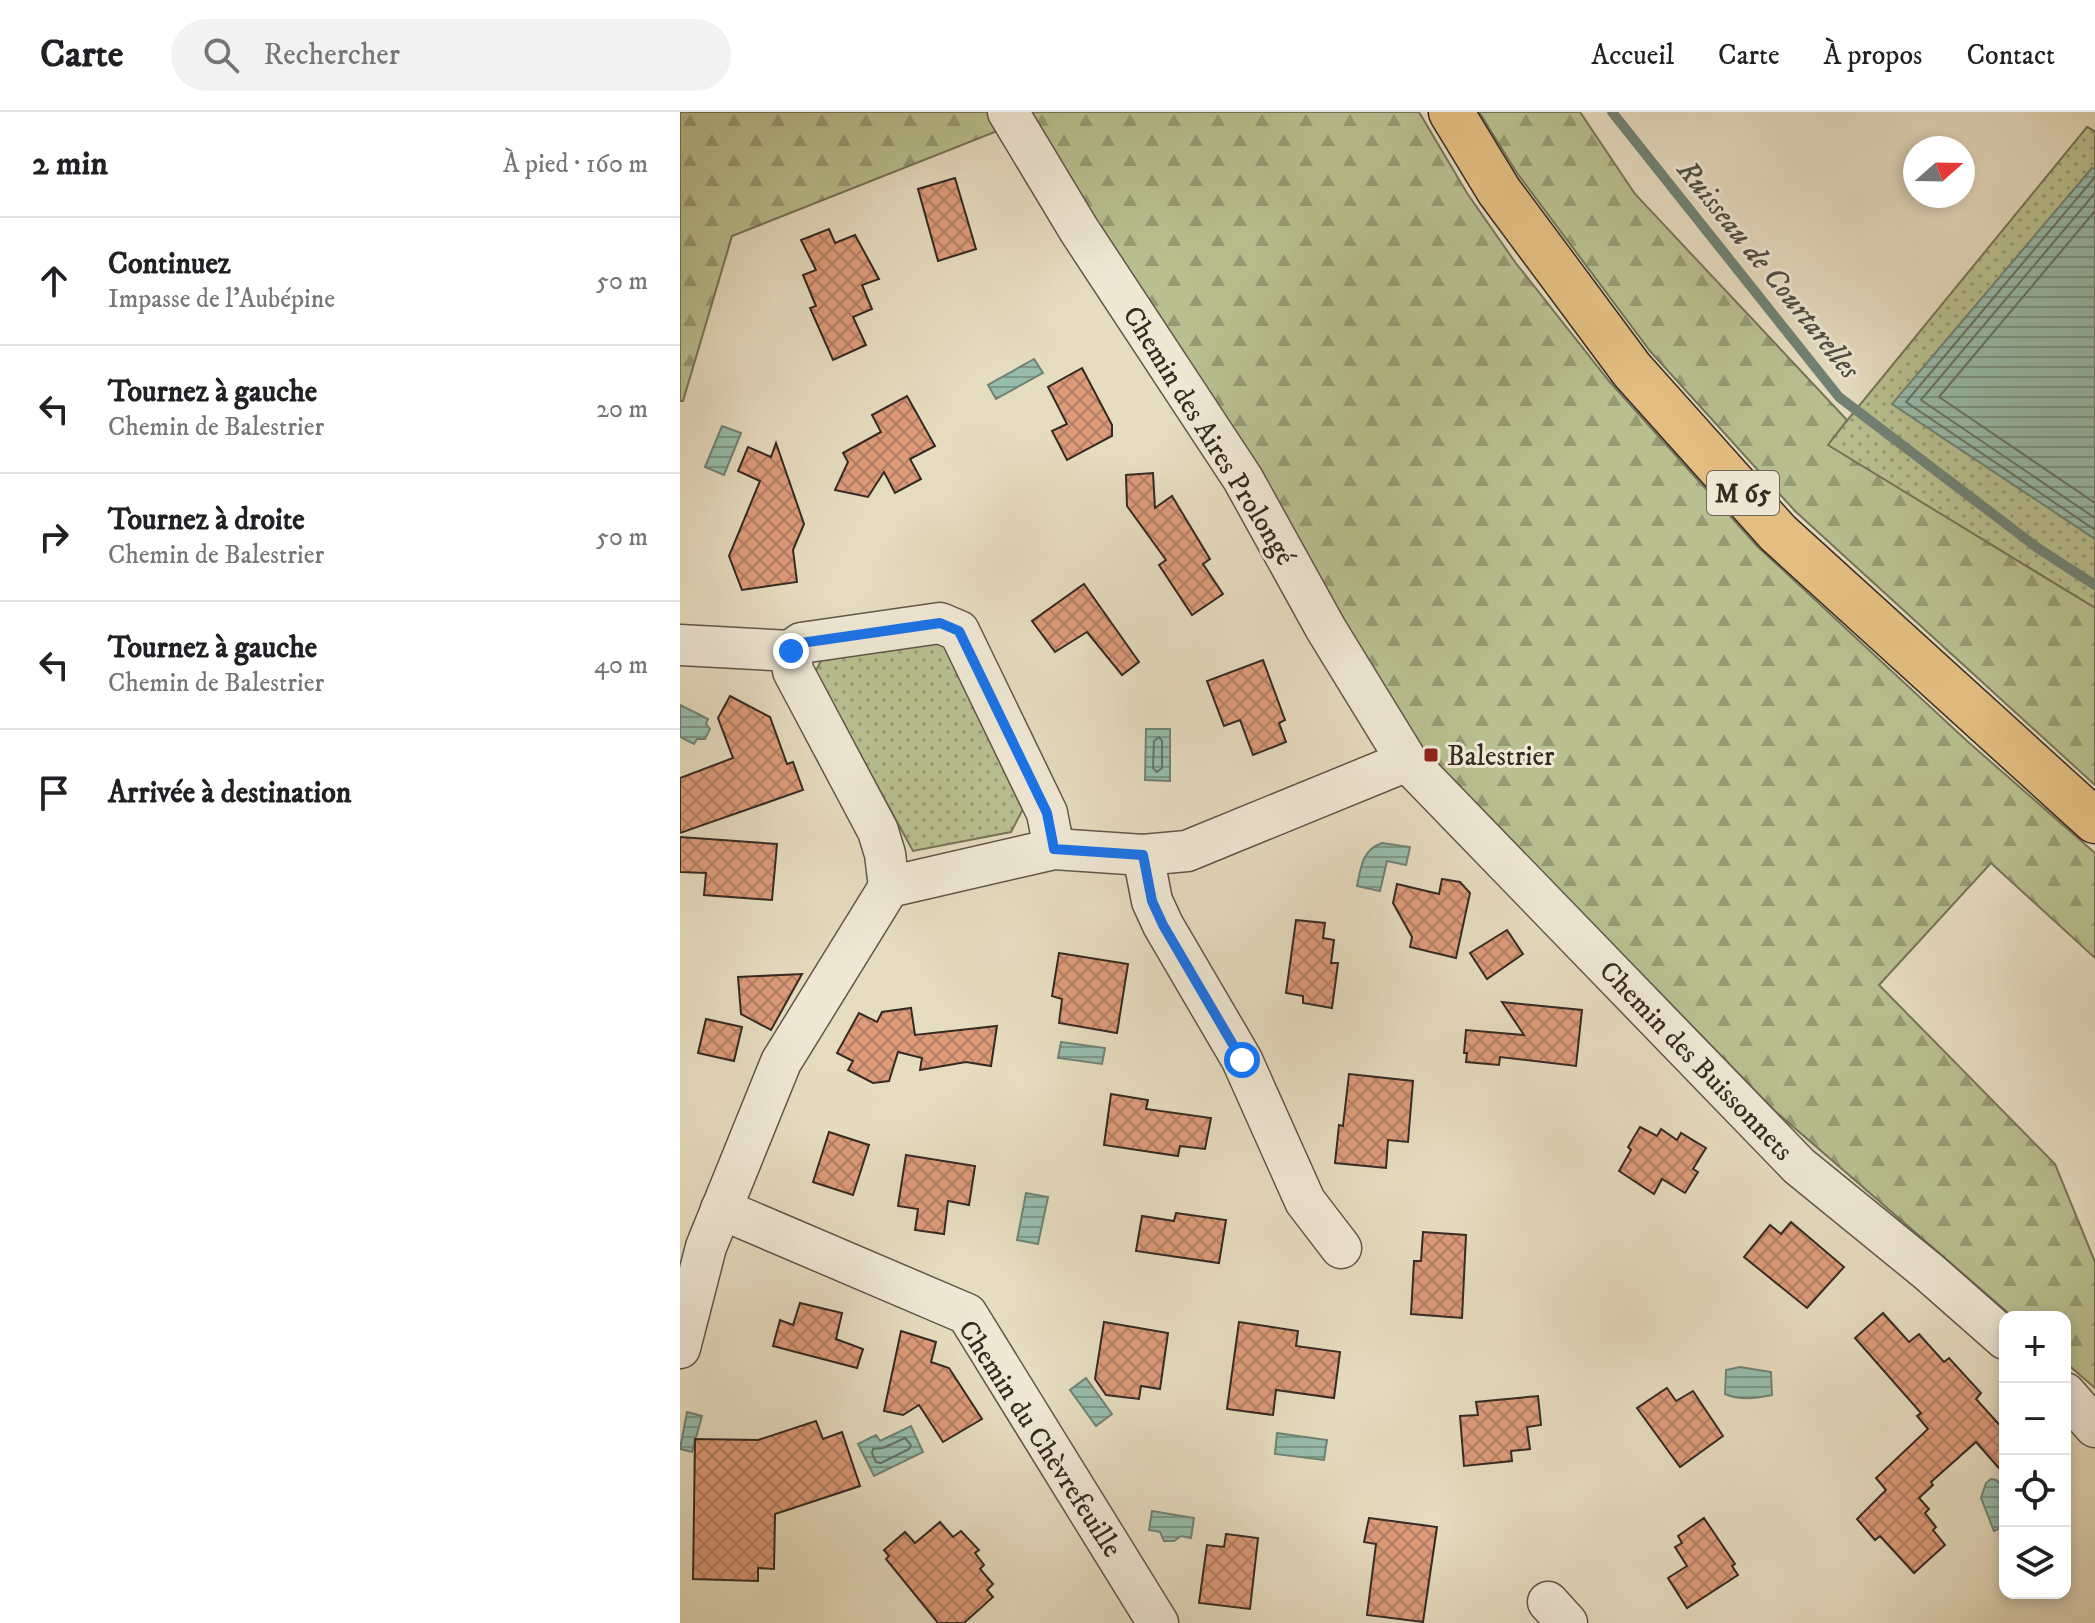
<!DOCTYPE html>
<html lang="fr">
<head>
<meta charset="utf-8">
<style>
  :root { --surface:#fff; --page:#f2f2f2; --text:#202124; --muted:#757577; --line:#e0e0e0 }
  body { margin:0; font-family:"IM FELL DW Pica",serif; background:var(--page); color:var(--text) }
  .controls { position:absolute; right:24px; bottom:24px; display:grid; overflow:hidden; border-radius:16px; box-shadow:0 4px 12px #0003 }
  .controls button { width:72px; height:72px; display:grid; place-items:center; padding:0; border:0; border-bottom:2px solid var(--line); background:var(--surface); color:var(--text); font:40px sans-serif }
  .compass { position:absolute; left:1223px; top:24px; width:72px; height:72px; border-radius:50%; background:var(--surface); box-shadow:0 4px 12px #0003; rotate:70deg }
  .stop { position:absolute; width:24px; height:24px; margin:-18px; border:6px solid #1a73e8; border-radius:50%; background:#fff }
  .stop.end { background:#1a73e8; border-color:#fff; box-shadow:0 2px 8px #0008 }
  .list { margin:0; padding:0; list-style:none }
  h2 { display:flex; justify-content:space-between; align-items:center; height:104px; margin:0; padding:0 32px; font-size:34px }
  h2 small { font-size:26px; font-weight:400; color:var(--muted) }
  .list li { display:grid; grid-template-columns:52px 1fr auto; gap:24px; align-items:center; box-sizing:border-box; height:128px; padding:0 32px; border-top:2px solid var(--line) }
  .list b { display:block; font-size:30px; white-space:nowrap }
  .list p { margin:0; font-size:26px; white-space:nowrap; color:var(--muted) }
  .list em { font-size:26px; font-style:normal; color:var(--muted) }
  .icon { flex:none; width:44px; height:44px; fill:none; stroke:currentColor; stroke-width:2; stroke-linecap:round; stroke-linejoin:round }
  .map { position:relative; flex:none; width:1415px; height:1511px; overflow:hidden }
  header { display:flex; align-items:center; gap:48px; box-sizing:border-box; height:112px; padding:0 40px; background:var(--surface); border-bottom:2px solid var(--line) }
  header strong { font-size:38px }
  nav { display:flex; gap:44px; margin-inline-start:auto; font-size:28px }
  .search { width:560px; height:72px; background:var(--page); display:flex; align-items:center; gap:20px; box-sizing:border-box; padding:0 28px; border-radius:44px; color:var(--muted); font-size:30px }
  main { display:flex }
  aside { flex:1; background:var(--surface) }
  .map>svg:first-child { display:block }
  .grass { fill:url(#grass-dots); stroke:#777459; stroke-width:2 }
  .forest { fill:url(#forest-firs); stroke:#777459; stroke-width:2 }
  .water { fill:url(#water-rules); stroke:#708275; stroke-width:2 }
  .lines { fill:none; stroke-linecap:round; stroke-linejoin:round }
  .shore { stroke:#667368; stroke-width:2 }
  .stream { stroke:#708275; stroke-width:10 }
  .building { fill:url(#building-cross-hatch); stroke:#352a23; stroke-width:2 }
  .minor-casing { stroke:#61564a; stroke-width:43 }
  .major-casing { stroke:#352a23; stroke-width:47 }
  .minor { stroke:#efe8d5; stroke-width:40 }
  .major { stroke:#e3be80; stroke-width:44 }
  .route { stroke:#1a73e8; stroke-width:10 }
  .poi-dot { fill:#8f2418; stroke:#efe8d5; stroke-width:3 }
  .labels { text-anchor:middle; stroke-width:6; stroke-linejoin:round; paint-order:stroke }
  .shield { fill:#efe8d5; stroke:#6d6358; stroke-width:2 }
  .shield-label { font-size:26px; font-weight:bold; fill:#352a23 }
  .street-label { font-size:28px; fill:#352a23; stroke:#efe8d5 }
  .poi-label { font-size:28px; fill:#352a23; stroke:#efe8d5; text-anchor:start }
  .water-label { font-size:30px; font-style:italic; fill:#4e4e45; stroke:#efe8d5 }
</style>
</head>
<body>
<header>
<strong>Carte</strong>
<div class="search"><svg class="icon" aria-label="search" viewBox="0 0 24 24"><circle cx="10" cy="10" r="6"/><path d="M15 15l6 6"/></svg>Rechercher</div>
<nav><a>Accueil</a><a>Carte</a><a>À propos</a><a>Contact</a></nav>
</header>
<main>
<aside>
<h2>2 min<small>À pied · 160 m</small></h2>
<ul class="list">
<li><svg class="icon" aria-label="ahead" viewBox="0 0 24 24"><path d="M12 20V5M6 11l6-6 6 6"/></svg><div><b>Continuez</b><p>Impasse de l'Aubépine</p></div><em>50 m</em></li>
<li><svg class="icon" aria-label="left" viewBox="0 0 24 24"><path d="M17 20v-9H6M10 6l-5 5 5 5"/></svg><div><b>Tournez à gauche</b><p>Chemin de Balestrier</p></div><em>20 m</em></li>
<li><svg class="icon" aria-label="right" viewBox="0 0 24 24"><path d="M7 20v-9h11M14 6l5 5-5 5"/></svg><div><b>Tournez à droite</b><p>Chemin de Balestrier</p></div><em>50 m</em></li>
<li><svg class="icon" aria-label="left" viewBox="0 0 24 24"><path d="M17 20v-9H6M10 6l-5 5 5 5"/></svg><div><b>Tournez à gauche</b><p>Chemin de Balestrier</p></div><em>40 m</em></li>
<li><svg class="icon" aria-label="arrive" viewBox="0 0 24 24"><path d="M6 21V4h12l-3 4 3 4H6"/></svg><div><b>Arrivée à destination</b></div></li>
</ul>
</aside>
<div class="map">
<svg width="1415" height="1511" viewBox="0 0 1415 1511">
  <defs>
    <pattern id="grass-dots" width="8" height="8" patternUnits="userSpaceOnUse" patternTransform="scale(2)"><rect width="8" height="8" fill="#b9bf8f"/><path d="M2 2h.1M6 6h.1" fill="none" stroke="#979b74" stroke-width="1.8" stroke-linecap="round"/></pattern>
    <pattern id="forest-firs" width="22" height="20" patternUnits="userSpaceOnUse" patternTransform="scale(2)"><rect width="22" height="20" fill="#b9bf8f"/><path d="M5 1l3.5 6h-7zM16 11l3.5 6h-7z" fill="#979b74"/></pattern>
    <pattern id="water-rules" width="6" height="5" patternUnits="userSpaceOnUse" patternTransform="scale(2)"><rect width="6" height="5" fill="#97bcac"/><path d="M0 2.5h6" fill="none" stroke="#7c998c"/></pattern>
    <pattern id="building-cross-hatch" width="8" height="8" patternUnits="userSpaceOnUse" patternTransform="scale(2)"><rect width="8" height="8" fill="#dd9b7a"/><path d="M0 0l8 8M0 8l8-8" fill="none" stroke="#b47f64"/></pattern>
  </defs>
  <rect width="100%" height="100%" fill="#e6dcbf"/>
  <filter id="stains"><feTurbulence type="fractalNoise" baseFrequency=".0025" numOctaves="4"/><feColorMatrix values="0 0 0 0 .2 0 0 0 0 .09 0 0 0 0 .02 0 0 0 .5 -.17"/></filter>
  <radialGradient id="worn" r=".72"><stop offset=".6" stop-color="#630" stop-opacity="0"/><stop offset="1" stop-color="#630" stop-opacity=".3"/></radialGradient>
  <g class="grass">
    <polygon points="1407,15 1415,19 1415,496 1147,333"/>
    <polygon points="252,526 269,537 343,697 331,720 233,739 135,560 145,542"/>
  </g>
  <g class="forest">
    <polygon points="0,0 328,0 335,12 52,124 3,289 0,289"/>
    <polygon points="338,0 739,0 787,81 835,150 929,269 1077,434 1287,629 1415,741 1415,846 1311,751 1199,873 1375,1052 1415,1150 1415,1276 1385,1250 1385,1205 1333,1205 1095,999 731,626"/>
    <polygon points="799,0 900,0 955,82 1167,308 1148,333 1415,496 1415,673 1115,399 970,239 837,61"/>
  </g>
  <g class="water">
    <polygon points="1412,56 1415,57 1415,427 1212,292"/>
    <polygon points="354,247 363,261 316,287 308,273"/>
    <polygon points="42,314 61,321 44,363 25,355"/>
    <polygon points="0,593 28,607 26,612 30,617 25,627 17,627 14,632 0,625"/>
    <polygon points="466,617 490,617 490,669 465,668"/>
    <path d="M 702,731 L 730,735 L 726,753 L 707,749 L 700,779 L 677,774 C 681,755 682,738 702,731 Z"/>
    <polygon points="381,930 425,936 422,952 378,946"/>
    <polygon points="346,1081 368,1085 358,1132 337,1128"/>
    <path d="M 1060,1255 L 1091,1260 L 1092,1283 C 1076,1286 1061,1289 1045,1282 L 1046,1258 Z"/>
    <polygon points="406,1266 432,1302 416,1314 390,1278"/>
    <polygon points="7,1300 22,1304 12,1340 0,1337"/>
    <polygon points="231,1314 243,1340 194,1364 178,1332 196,1323 200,1329"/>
    <polygon points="597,1321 647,1328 644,1348 595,1342"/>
    <polygon points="1311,1367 1316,1368 1325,1377 1325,1414 1314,1419 1301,1386 1306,1371"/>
    <polygon points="472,1399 514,1406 511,1426 501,1424 494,1429 484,1429 480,1420 469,1418"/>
  </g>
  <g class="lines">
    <g class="shore">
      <polyline points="1415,65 1226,290 1415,418"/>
      <polyline points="1415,81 1241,288 1415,406"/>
      <polyline points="1415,99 1259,285 1415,391"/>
      <polygon points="479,625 482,629 482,656 477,660 473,656 474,629"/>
      <polygon points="225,1326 231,1333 229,1337 201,1351 196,1350 192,1341 193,1337 203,1336"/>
    </g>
    <polyline class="stream" points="932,0 1159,285 1359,437 1415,473"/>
  </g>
  <g class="building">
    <polygon points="275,66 296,137 258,149 238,77"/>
    <polygon points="149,117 155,131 175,123 199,167 182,173 192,197 173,205 186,233 153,248 130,196 136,194 123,163 136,158 121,128"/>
    <polygon points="402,256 432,313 432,324 387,348 372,319 387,312 368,275"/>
    <polygon points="227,284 255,334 230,347 241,367 215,381 204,360 188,385 155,378 168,350 163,341 201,320 192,303"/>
    <polygon points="96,331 124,412 113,438 117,470 62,478 49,444 80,369 58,359 68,335 91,345"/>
    <polygon points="473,361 475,396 492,384 530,447 523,452 543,482 512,503 479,453 486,448 447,394 446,363"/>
    <polygon points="404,472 459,550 442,563 407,520 375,540 352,509"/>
    <polygon points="583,548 605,608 599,611 606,630 573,643 560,608 544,614 527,569"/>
    <polygon points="50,584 90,605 107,652 113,650 123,678 0,721 0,666 53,646 38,606"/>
    <polygon points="0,725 97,732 92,788 24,783 26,761 0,760"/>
    <polygon points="762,767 780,770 790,781 776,846 730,835 732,825 713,791 717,772 759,782"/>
    <polygon points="616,808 645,811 643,826 654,828 651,851 658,851 652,896 623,891 623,884 606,881"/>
    <polygon points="827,818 843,842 807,867 790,841"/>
    <polygon points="379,841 448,852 437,921 379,911 382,887 372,884"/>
    <polygon points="122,862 91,918 61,902 58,865"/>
    <polygon points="822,890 902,898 896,954 820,945 819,953 786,950 787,941 784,941 786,918 844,923"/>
    <polygon points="231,896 235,923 317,914 311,954 286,950 240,958 242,946 218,940 209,969 193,971 168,958 173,949 157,941 179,901 197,910 202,900"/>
    <polygon points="26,907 62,915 54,949 18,941"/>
    <polygon points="669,962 733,969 728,1030 708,1028 706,1056 655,1051 659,1013 663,1014"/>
    <polygon points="431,982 468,988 466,997 531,1006 525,1037 500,1034 498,1044 424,1033"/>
    <polygon points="960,1015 977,1024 981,1017 997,1028 1001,1021 1026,1036 1013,1057 1018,1060 1005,1081 982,1067 974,1082 939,1059 951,1038 948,1035"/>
    <polygon points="149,1020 189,1033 173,1083 133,1070"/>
    <polygon points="226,1043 295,1054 289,1093 268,1089 264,1122 235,1118 238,1097 218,1094"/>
    <polygon points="496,1101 546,1108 539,1151 456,1139 462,1104 494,1109"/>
    <polygon points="1111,1110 1164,1155 1127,1196 1064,1145 1090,1113 1101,1122"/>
    <polygon points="743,1120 786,1123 782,1206 731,1202 734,1149 741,1149"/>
    <polygon points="120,1191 162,1201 156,1227 183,1237 177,1256 93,1234 100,1208 113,1213"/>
    <polygon points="1203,1201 1229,1230 1239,1222 1264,1250 1269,1246 1301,1281 1296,1287 1325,1319 1325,1363 1296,1330 1251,1370 1253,1373 1239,1386 1249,1397 1245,1401 1256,1415 1253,1418 1265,1433 1234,1461 1200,1424 1195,1428 1177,1407 1206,1378 1196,1366 1248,1317 1237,1304 1241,1301 1175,1226"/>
    <polygon points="424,1210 488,1221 480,1277 461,1274 459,1287 426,1283 415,1267"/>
    <polygon points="559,1210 618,1219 616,1234 660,1240 654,1286 596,1278 593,1303 547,1297"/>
    <polygon points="221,1219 256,1230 251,1250 269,1256 302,1307 263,1330 239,1293 223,1303 204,1299"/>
    <polygon points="987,1276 996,1289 1013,1279 1043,1324 1000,1355 957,1296"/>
    <polygon points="858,1284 861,1313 847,1315 850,1337 831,1339 832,1349 784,1354 780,1304 798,1303 796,1290"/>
    <polygon points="136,1309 143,1327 162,1320 180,1374 95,1402 94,1457 78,1456 78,1469 13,1467 15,1327 78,1328"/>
    <polygon points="689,1406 757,1415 743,1510 687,1503 696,1432 684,1430"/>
    <polygon points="1024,1406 1055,1452 1052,1454 1058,1463 1007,1496 988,1466 1007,1454 995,1435 1002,1431 998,1424"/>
    <polygon points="260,1410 273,1425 281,1419 299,1438 295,1441 304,1453 300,1457 313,1472 307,1478 313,1485 284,1511 258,1511 206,1447 209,1444 204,1438 225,1420 235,1431"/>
    <polygon points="546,1422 578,1426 570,1497 519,1491 527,1433 544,1435"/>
  </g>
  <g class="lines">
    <defs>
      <g id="minor">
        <polyline points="328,0 399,118 563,367 646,517 727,649 1119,1054 1249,1160 1325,1227"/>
        <polyline points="0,533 111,539"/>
        <polyline points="111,539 121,531 260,511 279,519 367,701 374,737"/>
        <polyline points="111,539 113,559 198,719 205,742 209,775"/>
        <polyline points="463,743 472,789 483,813 562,948 625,1089 661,1136"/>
        <polyline points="41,1097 287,1202 478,1511"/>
        <polyline points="0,1236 26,1135 101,950 209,775 374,737 463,743 507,739 727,649"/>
        <polyline points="1385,1281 1415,1315"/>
        <polyline points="868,1490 887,1511"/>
      </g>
      <polyline id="major" points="771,0 819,79 952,258 1098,421 1415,709"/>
    </defs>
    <use href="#minor" class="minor-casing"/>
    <use href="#major" class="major-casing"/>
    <use href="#minor" class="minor"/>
    <use href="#major" class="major"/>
  </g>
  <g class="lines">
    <polyline class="route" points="111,539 121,531 260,511 279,519 367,701 374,737 463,743 472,789 483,813 562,948"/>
  </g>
  <rect class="poi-dot" x="743" y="635" width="16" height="16" rx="4"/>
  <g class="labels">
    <rect class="shield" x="1027" y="359" width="72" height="44" rx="6"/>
    <g class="shield-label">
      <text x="1063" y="390">M 65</text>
    </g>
    <g class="street-label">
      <text transform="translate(530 323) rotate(58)" y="10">Chemin des Aires Prolongé</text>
      <text transform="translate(1017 948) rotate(46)" y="10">Chemin des Buissonnets</text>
      <text transform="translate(361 1326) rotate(57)" y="10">Chemin du Chèvrefeuille</text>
    </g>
    <g class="poi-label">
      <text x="767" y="653">Balestrier</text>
    </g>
    <g class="water-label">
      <text transform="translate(1089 157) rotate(51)" y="10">Ruisseau de Courtarelles</text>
    </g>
  </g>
  <rect width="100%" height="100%" filter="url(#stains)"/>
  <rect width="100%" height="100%" fill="url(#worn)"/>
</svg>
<div class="controls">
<button>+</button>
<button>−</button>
<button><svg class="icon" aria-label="locate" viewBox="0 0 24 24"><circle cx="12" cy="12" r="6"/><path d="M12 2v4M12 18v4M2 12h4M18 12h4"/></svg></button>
<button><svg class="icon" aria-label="layers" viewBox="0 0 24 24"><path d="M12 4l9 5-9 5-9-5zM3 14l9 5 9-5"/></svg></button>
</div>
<svg class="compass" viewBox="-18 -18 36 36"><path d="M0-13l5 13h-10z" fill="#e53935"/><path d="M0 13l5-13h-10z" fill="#757577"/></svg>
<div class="stop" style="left:562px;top:948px"></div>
<div class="stop end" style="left:111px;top:539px"></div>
</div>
</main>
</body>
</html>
